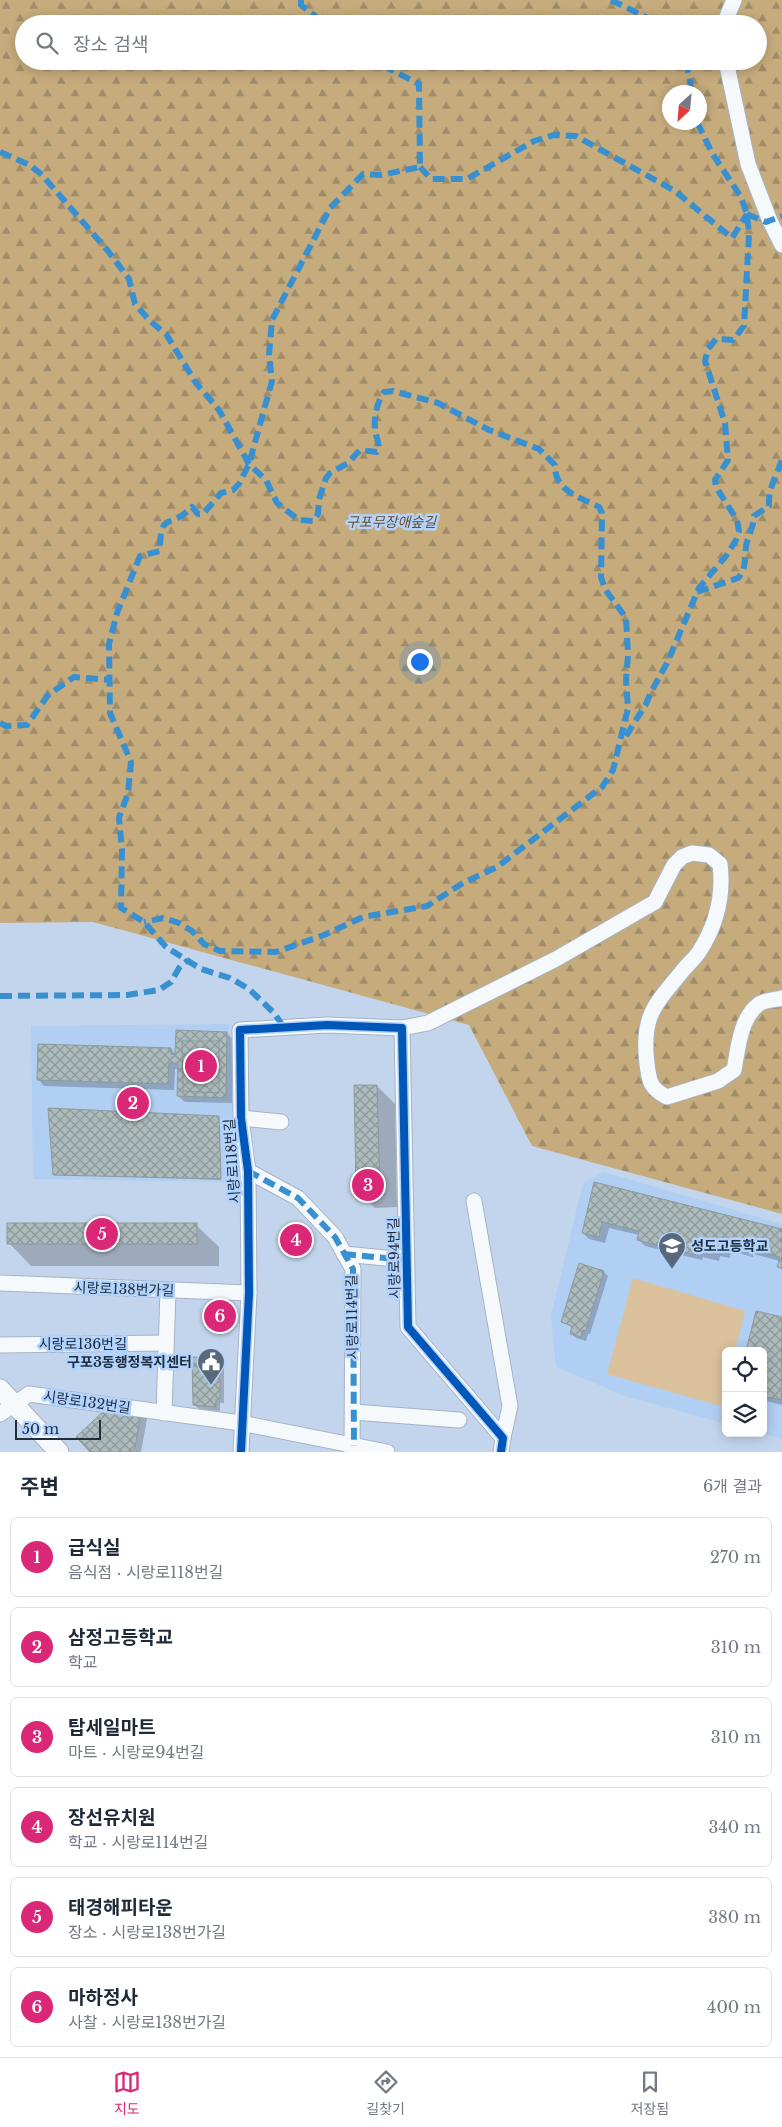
<!DOCTYPE html>
<html lang="ko">
<head>
<meta charset="utf-8">
<style>
  :root { --surface:#fff; --page:#f6f6f7; --text:#1f2937; --muted:#747a83; --line:#e0e1e3; --accent:#db2777 }
  body { margin:0; font-family:"Libre Baskerville","Noto Sans KR",serif; background:var(--page); color:var(--text) }
  .controls { position:absolute; right:15px; bottom:15px; display:grid; overflow:hidden; border-radius:8px; box-shadow:0 2px 12px #0003 }
  .controls button { width:45px; height:45px; display:grid; place-items:center; padding:0; border:0; border-bottom:1px solid var(--line); background:var(--surface); color:var(--text); font:25px sans-serif }
  .compass { position:absolute; left:662px; top:85px; width:45px; height:45px; border-radius:50%; background:var(--surface); box-shadow:0 2px 12px #0003; rotate:206deg }
  .scale { position:absolute; left:15px; bottom:12px; width:86px; box-sizing:border-box; padding-left:5px; border:2px solid #212e3e; border-top:0; font-size:14px; line-height:18px; white-space:nowrap; color:#212e3e; -webkit-text-stroke:4px #b2d3fd; paint-order:stroke }
  .you { position:absolute; left:419px; top:661px; width:18px; height:18px; margin:-12px; border:4px solid #fff; border-radius:50%; background:#1a73e8; box-shadow:0 0 0 8px #1a73e833 }
  .badge { display:grid; place-items:center; width:32px; height:32px; border-radius:50%; background:var(--accent); color:#fff; font-size:16px; font-weight:700 }
  .pin { position:absolute; translate:-50% -50%; border:2px solid #fff; box-shadow:0 1px 5px #0006 }
  .list { margin:0; padding:0; list-style:none }
  h2 { display:flex; justify-content:space-between; align-items:center; height:65px; margin:0; padding:0 20px; font-size:21px }
  h2 small { font-size:16px; font-weight:400; color:var(--muted) }
  .list li { display:grid; grid-template-columns:32px 1fr auto; gap:15px; align-items:center; box-sizing:border-box; height:80px; margin:0 10px 10px; padding:0 10px; border:1px solid var(--line); border-radius:8px }
  .list b { display:block; font-size:19px; white-space:nowrap }
  .list p { margin:0; font-size:16px; white-space:nowrap; color:var(--muted) }
  .list em { font-size:16px; font-style:normal; color:var(--muted) }
  .icon { flex:none; width:28px; height:28px; fill:none; stroke:currentColor; stroke-width:2; stroke-linecap:round; stroke-linejoin:round }
  .map { position:relative; flex:none; width:782px; height:1452px; overflow:hidden }
  .search { position:absolute; background:var(--surface); box-shadow:0 2px 12px #0003; left:15px; right:15px; top:15px; height:55px; display:flex; align-items:center; gap:12px; box-sizing:border-box; padding:0 18px; border-radius:28px; color:var(--muted); font-size:19px }
  .sheet { height:605px; background:var(--surface) }
  nav { display:flex; justify-content:space-around; align-items:center; box-sizing:border-box; height:70px; border-top:1px solid var(--line); background:var(--surface); font-size:14px; color:var(--muted) }
  nav a { display:grid; justify-items:center; gap:2px }
  nav .on { color:var(--accent) }
  .map>svg:first-child { display:block }
  .built { fill:#b1cef3 }
  .green { fill:#dbc29c }
  .forest { fill:url(#forest-firs); fill-rule:evenodd }
  .shadow { fill:#0003 }
  .building { fill:url(#building-cross-hatch); stroke:#8d9a9c }
  .lines { fill:none; stroke-linecap:round; stroke-linejoin:round }
  .minor-casing { stroke:#a6b3c5; stroke-width:17 }
  .major-casing { stroke:#a6b3c5; stroke-width:21 }
  .minor { stroke:#f6f9fc; stroke-width:15 }
  .major { stroke:#f6f9fc; stroke-width:19 }
  .quiet { stroke:#3990d0; stroke-width:6; stroke-dasharray:12 6; stroke-linecap:butt }
  .cycleway-casing { stroke:#b2d3fd; stroke-width:11 }
  .cycleway { stroke:#0057b8; stroke-width:8 }
  .labels { text-anchor:middle; stroke-width:5; stroke-linejoin:round; paint-order:stroke }
  .park-label { font-size:14px; font-style:italic; fill:#694e27; stroke:#b2d3fd }
  .street-label { font-size:14px; fill:#212e3e; stroke:#b2d3fd }
  .poi-label { font-size:14px; font-weight:bold; fill:#212e3e; stroke:#b2d3fd; text-anchor:start }
</style>
</head>
<body>
<div class="map">
<svg width="782" height="1452" viewBox="0 0 782 1452">
  <defs>
    <pattern id="forest-firs" width="22" height="20" patternUnits="userSpaceOnUse" patternTransform="scale(1.25)"><rect width="22" height="20" fill="#c6ac7d"/><path d="M5 1l3.5 6h-7zM16 11l3.5 6h-7z" fill="#a08c68"/></pattern>
    <pattern id="building-cross-hatch" width="8" height="8" patternUnits="userSpaceOnUse" patternTransform="scale(1.25)"><rect width="8" height="8" fill="#adbbbc"/><path d="M0 0l8 8M0 8l8-8" fill="none" stroke="#8c989a"/></pattern>
  </defs>
  <rect width="100%" height="100%" fill="#c3d5ec"/>
  <g class="built">
    <polygon points="229,1024 238,1182 33,1179 31,1026"/>
    <polygon points="604,1172 782,1224 782,1439 761,1433 763,1433 763,1351 726,1351 726,1424 625,1396 556,1367 551,1316 583,1183"/>
  </g>
  <polygon class="green" points="633,1278 745,1311 735,1351 726,1351 726,1386 721,1406 607,1374"/>
  <path class="forest" d="M 0,0 L 782,0 L 782,1214 L 532,1146 L 469,1025 L 93,922 L 0,923 ZM 24,24 L 758,24 L 758,61 L 24,61 ZM 670,92 L 700,92 L 700,122 L 670,122 Z"/>
  <g class="shadow">
    <polygon points="226,1033 233,1039 232,1103 185,1102 178,1096 179,1069 175,1069 174,1090 44,1086 38,1079 171,1049 176,1055"/>
    <polygon points="377,1086 395,1104 397,1207 375,1208 357,1190"/>
    <polygon points="219,1117 221,1180 54,1174"/>
    <polygon points="595,1183 782,1230 782,1270 779,1267 780,1261 753,1254 753,1257 731,1251 730,1258 720,1256 719,1261 703,1257 702,1260 645,1246 638,1239 639,1235 609,1228 605,1243 589,1239 583,1233"/>
    <polygon points="196,1225 219,1247 219,1266 31,1266 9,1243"/>
    <polygon points="604,1272 608,1276 590,1334 588,1334 586,1341 576,1338 571,1333 573,1328 563,1322"/>
    <polygon points="757,1312 782,1318 782,1405 763,1400 763,1351"/>
    <polygon points="220,1359 224,1364 224,1403 220,1403 220,1411 199,1409 194,1405"/>
    <polygon points="141,1413 147,1419 141,1452 92,1452"/>
  </g>
  <g class="building">
    <polygon points="176,1030 227,1032 226,1098 177,1096 178,1063 169,1063 168,1084 37,1080 38,1044 171,1048 171,1054 175,1054"/>
    <polygon points="182,1041 219,1041 219,1093 183,1091"/>
    <polygon points="354,1085 377,1085 380,1190 356,1190"/>
    <polygon points="48,1108 219,1116 221,1179 53,1175"/>
    <polygon points="594,1182 782,1229 782,1268 777,1267 780,1257 747,1248 747,1251 725,1246 723,1253 714,1250 713,1255 697,1251 696,1255 637,1240 639,1231 602,1222 599,1237 582,1233"/>
    <rect x="7" y="1223" width="190" height="21"/>
    <polygon points="579,1263 604,1271 586,1331 583,1330 581,1337 570,1334 572,1326 561,1322"/>
    <polygon points="756,1311 782,1317 781,1400 763,1396 763,1351 746,1351"/>
    <polygon points="192,1357 220,1358 220,1399 216,1399 216,1407 193,1405"/>
    <polygon points="108,1407 141,1412 135,1448 131,1452 90,1452 76,1437"/>
  </g>
  <g class="lines">
    <defs>
      <g id="minor">
        <polyline points="724,24 734,0"/>
        <polyline points="726,61 748,164 770,221 782,245"/>
        <polyline points="402,1028 408,1327 503,1438 501,1452"/>
        <polyline points="241,1118 281,1122"/>
        <polyline points="248,1171 298,1198 335,1237 353,1269 352,1452"/>
        <polyline points="474,1201 510,1406 503,1438"/>
        <polyline points="344,1254 406,1260"/>
        <polyline points="0,1283 249,1293"/>
        <polyline points="0,1345 166,1343"/>
        <polyline points="353,1412 459,1420"/>
        <polyline points="164,1413 168,1291"/>
        <polyline points="0,1414 29,1394 241,1423 387,1452"/>
        <path d="M 241,1452 L 249,1293 L 248,1171 L 241,1118 L 240,1030 L 327,1025 L 402,1028 L 428,1023 L 556,959 L 655,902 L 674,865 L 682,857 L 692,853 L 709,855 L 720,864 C 724,896 717,924 699,952 C 695,958 689,963 684,969 C 655,1005 641,1015 647,1064 C 649,1082 651,1089 667,1097 L 718,1081 L 734,1070 C 738,1049 740,1018 759,1004 C 764,1000 775,1000 782,998"/>
      </g>
      <polyline id="major" points="0,1389 59,1452"/>
    </defs>
    <use href="#minor" class="minor-casing"/>
    <use href="#major" class="major-casing"/>
    <use href="#minor" class="minor"/>
    <use href="#major" class="major"/>
    <g class="quiet">
      <polyline points="301,0 301,5 325,24"/>
      <polyline points="611,0 660,24"/>
      <polyline points="686,61 692,92"/>
      <path d="M 0,152 L 30,165 L 42,175 L 108,251 L 129,279 L 135,304 L 150,321 L 166,334 L 196,383 L 219,410 L 249,464 L 266,480 L 277,503 L 299,520 L 313,521 L 318,514 L 319,499 L 326,478 L 330,473 L 348,463 L 360,450 L 377,452 C 381,443 375,437 375,428 C 374,416 377,402 384,392 L 393,391 L 438,403 L 489,430 L 539,449 L 555,465 C 554,491 580,497 599,507 L 602,513 L 601,577 L 605,589 L 626,618 L 628,655 L 626,680 L 628,708 L 613,770 L 602,787 L 497,867 L 463,883 L 427,906 L 363,917 L 324,935 L 276,952 L 220,951 L 204,944 L 192,931 L 179,923 L 163,918 L 144,922"/>
      <polyline points="420,167 431,179 467,179 534,141 554,135 576,136 675,191 732,238 747,214"/>
      <polyline points="747,214 766,222 782,216"/>
      <path d="M 697,592 L 738,578 C 747,568 744,559 746,547 C 747,536 754,528 754,516 L 769,506 C 768,486 777,477 782,459"/>
      <polyline points="0,723 6,726 27,725 48,695 74,677 110,680"/>
      <polyline points="626,736 646,704 651,692 667,663 699,588 726,556 736,540 739,531 737,520 716,487 715,480 728,460 725,423 705,361 708,349 716,339 733,340 744,326 749,234 747,214 741,197 712,153 697,122"/>
      <polyline points="0,996 127,995 159,990 171,982 179,968 188,960"/>
      <path d="M 283,1026 L 274,1013 L 249,989 L 230,978 L 201,969 L 166,947 L 144,922 L 121,908 L 122,850 L 119,818 L 128,793 L 131,762 L 110,713 L 109,644 L 117,613 L 140,556 L 160,551 C 160,509 169,531 192,507 L 198,514 L 203,514 L 221,493 L 233,490 L 239,484 L 249,464 L 272,381 L 269,355 L 272,320 L 330,208 L 363,174 L 381,175 L 420,167 L 419,84 L 374,61"/>
      <polyline points="248,1171 298,1198 335,1237 353,1269 354,1446"/>
      <polyline points="344,1254 406,1260"/>
    </g>
    <defs>
      <polyline id="cycleway" points="241,1452 249,1293 248,1171 241,1118 240,1030 327,1025 402,1028 408,1327 503,1438 501,1452"/>
    </defs>
    <use href="#cycleway" class="cycleway-casing"/>
    <use href="#cycleway" class="cycleway"/>
  </g>
  <defs>
    <symbol id="school-pin" viewBox="-11 -11 22 30"><path d="M0 17L-7.5 6A9.5 9.5 0 1 1 7.5 6Z" fill="#5a687b" stroke="#b2d3fd"/><path d="M0-5L7-2L0 1L-7-2ZM-4 1L0 2.5L4 1V4Q0 6-4 4Z" fill="#fff"/></symbol>
    <symbol id="civic-pin" viewBox="-11 -11 22 30"><path d="M0 17L-7.5 6A9.5 9.5 0 1 1 7.5 6Z" fill="#5a687b" stroke="#b2d3fd"/><path d="M-.6-6.5H3V-4.5H.6V-3L4-1V1h2V6H-6V1h2V-1L-.6-3ZM-1.2 2.5V6h2.4V2.5Z" fill="#fff"/></symbol>
  </defs>
  <g fill-rule="evenodd">
    <use href="#school-pin" x="656" y="1230" width="32" height="43"/>
    <use href="#civic-pin" x="195" y="1346" width="32" height="43"/>
  </g>
  <g class="labels">
    <g class="park-label">
      <text x="391" y="527">구포무장애숲길</text>
    </g>
    <g class="street-label">
      <text transform="translate(232 1161) rotate(-94)" y="5">시랑로118번길</text>
      <text transform="translate(394 1258) rotate(-91)" y="5">시랑로94번길</text>
      <text transform="translate(124 1289) rotate(2)" y="5">시랑로138번가길</text>
      <text transform="translate(352 1317) rotate(-91)" y="5">시랑로114번길</text>
      <text x="83" y="1349">시랑로136번길</text>
      <text transform="translate(87 1402) rotate(8)" y="5">시랑로132번길</text>
    </g>
    <g class="poi-label">
      <text x="691" y="1251">성도고등학교</text>
      <text x="192" y="1367" text-anchor="end">구포3동행정복지센터</text>
    </g>
  </g>
</svg>
<div class="controls">
<button><svg class="icon" aria-label="locate" viewBox="0 0 24 24"><circle cx="12" cy="12" r="6"/><path d="M12 2v4M12 18v4M2 12h4M18 12h4"/></svg></button>
<button><svg class="icon" aria-label="layers" viewBox="0 0 24 24"><path d="M12 4l9 5-9 5-9-5zM3 14l9 5 9-5"/></svg></button>
</div>
<svg class="compass" viewBox="-18 -18 36 36"><path d="M0-13l5 13h-10z" fill="#e53935"/><path d="M0 13l5-13h-10z" fill="#747a83"/></svg>
<div class="scale">50 m</div>
<div class="you"></div>
<div class="pin badge" style="left:201px;top:1066px">1</div>
<div class="pin badge" style="left:133px;top:1103px">2</div>
<div class="pin badge" style="left:368px;top:1185px">3</div>
<div class="pin badge" style="left:296px;top:1240px">4</div>
<div class="pin badge" style="left:102px;top:1234px">5</div>
<div class="pin badge" style="left:220px;top:1316px">6</div>
<div class="search"><svg class="icon" aria-label="search" viewBox="0 0 24 24"><circle cx="10" cy="10" r="6"/><path d="M15 15l6 6"/></svg>장소 검색</div>
</div>
<section class="sheet">
<h2>주변<small>6개 결과</small></h2>
<ul class="list">
<li><span class="badge">1</span><div><b>급식실</b><p>음식점 · 시랑로118번길</p></div><em>270 m</em></li>
<li><span class="badge">2</span><div><b>삼정고등학교</b><p>학교</p></div><em>310 m</em></li>
<li><span class="badge">3</span><div><b>탑세일마트</b><p>마트 · 시랑로94번길</p></div><em>310 m</em></li>
<li><span class="badge">4</span><div><b>장선유치원</b><p>학교 · 시랑로114번길</p></div><em>340 m</em></li>
<li><span class="badge">5</span><div><b>태경해피타운</b><p>장소 · 시랑로138번가길</p></div><em>380 m</em></li>
<li><span class="badge">6</span><div><b>마하정사</b><p>사찰 · 시랑로138번가길</p></div><em>400 m</em></li>
</ul>
</section>
<nav>
<a class="on"><svg class="icon" aria-label="map" viewBox="0 0 24 24"><path d="M3 6l6-2 6 2 6-2v14l-6 2-6-2-6 2zM9 4v14M15 6v14"/></svg>지도</a>
<a><svg class="icon" aria-label="directions" viewBox="0 0 24 24"><path d="M12 3l9 9-9 9-9-9zM9 14v-3h6M13 9l2 2-2 2"/></svg>길찾기</a>
<a><svg class="icon" aria-label="saved" viewBox="0 0 24 24"><path d="M7 4h10v16l-5-4-5 4z"/></svg>저장됨</a>
</nav>
</body>
</html>
